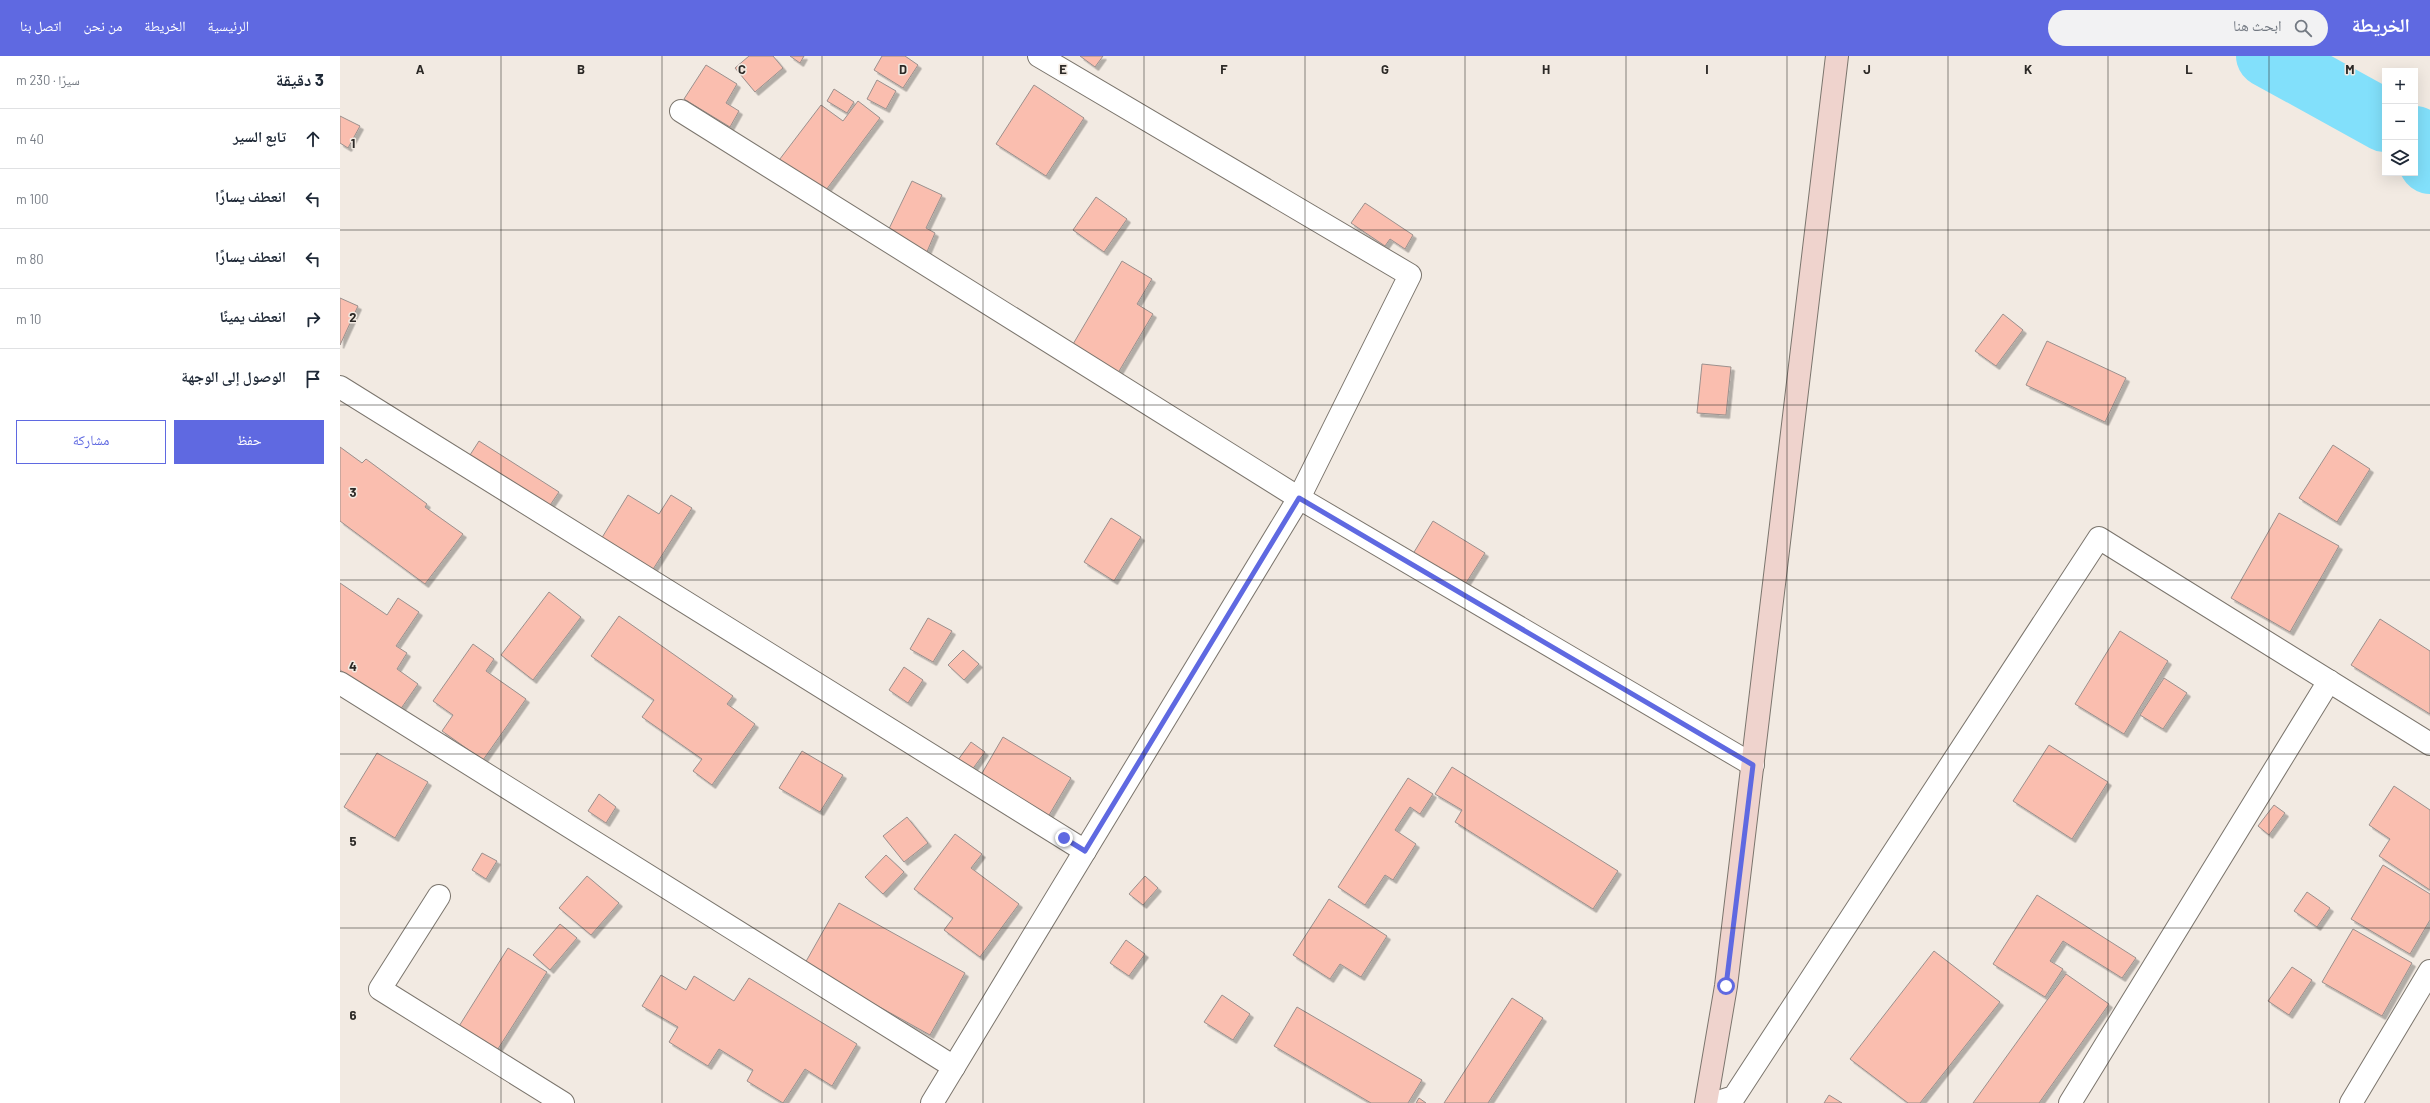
<!DOCTYPE html>
<html lang="ar">
<head>
<meta charset="utf-8">
<style>
  :root { --surface:#fff; --page:#f2f2f3; --text:#1f2937; --muted:#747a83; --line:#e0e1e3; --accent:#5f69e1 }
  body { margin:0; font-family:Barlow,"Noto Naskh Arabic",sans-serif; background:var(--page); color:var(--text); direction:rtl }
  .controls { position:absolute; right:12px; top:12px; display:grid; overflow:hidden; border-radius:0px; box-shadow:0 4px 16px #0002 }
  .controls button { width:36px; height:36px; display:grid; place-items:center; padding:0; border:0; border-bottom:1px solid var(--line); background:var(--surface); color:var(--text); font:20px sans-serif }
  .stop { position:absolute; width:12px; height:12px; margin:-9px; border:3px solid #5f69e1; border-radius:50%; background:#fff }
  .stop.end { background:#5f69e1; border-color:#fff; box-shadow:0 1px 4px #0008 }
  .list { margin:0; padding:0; list-style:none }
  h2 { display:flex; justify-content:space-between; align-items:center; height:52px; margin:0; padding:0 16px; font-size:17px }
  h2 small { font-size:13px; font-weight:400; color:var(--muted) }
  .list li { display:grid; grid-template-columns:26px 1fr auto; gap:12px; align-items:center; box-sizing:border-box; height:60px; padding:0 16px; border-top:1px solid var(--line) }
  .list b { display:block; font-size:15px; white-space:nowrap }
  .list em { font-size:13px; font-style:normal; color:var(--muted) }
  .actions { display:flex; gap:8px; padding:12px 16px }
  .actions a { flex:1; padding:9px 0; border:1px solid var(--accent); border-radius:0px; text-align:center; font-size:14px; color:var(--accent) }
  .actions .main { background:var(--accent); color:#fff }
  .icon { flex:none; width:22px; height:22px; fill:none; stroke:currentColor; stroke-width:2; stroke-linecap:round; stroke-linejoin:round }
  .map { position:relative; flex:none; width:2090px; height:1047px; overflow:hidden; direction:ltr }
  header { display:flex; align-items:center; gap:24px; box-sizing:border-box; height:56px; padding:0 20px; background:var(--accent); color:#fff }
  header strong { font-size:19px }
  nav { display:flex; gap:22px; margin-inline-start:auto; font-size:14px }
  .search { width:280px; height:36px; background:var(--page); display:flex; align-items:center; gap:10px; box-sizing:border-box; padding:0 14px; border-radius:22px; color:var(--muted); font-size:15px }
  main { display:flex }
  aside { flex:1; background:var(--surface) }
  .map>svg:first-child { display:block }
  .lines { fill:none; stroke-linecap:round; stroke-linejoin:round }
  .river { stroke:#82e0fb; stroke-width:62 }
  .building { fill:#fabeaf; stroke:#9b908d; filter:url(#shadow) }
  .street-casing { stroke:#7b756d; stroke-width:24 }
  .secondary-casing { stroke:#7b756d; stroke-width:24 }
  .street { stroke:#fff; stroke-width:22 }
  .secondary { stroke:#efd3cd; stroke-width:22 }
  .route { stroke:#5f69e1; stroke-width:5 }
  .grid { fill:none; stroke:#2c2926; stroke-width:1; stroke-opacity:0.55 }
  .grid-label { font-size:13px; text-anchor:middle; font-weight:bold; fill:#2c2926; stroke:#f2eae2; stroke-width:3; stroke-linejoin:round; paint-order:stroke }
</style>
</head>
<body>
<header>
<strong>الخريطة</strong>
<div class="search"><svg class="icon" aria-label="search" viewBox="0 0 24 24"><circle cx="10" cy="10" r="6"/><path d="M15 15l6 6"/></svg>ابحث هنا</div>
<nav><a>الرئيسية</a><a>الخريطة</a><a>من نحن</a><a>اتصل بنا</a></nav>
</header>
<main>
<div class="map">
<svg width="2090" height="1047" viewBox="0 0 2090 1047">
  <defs>
    <filter id="shadow"><feDropShadow dx="3.5" dy="3.5" stdDeviation="0" flood-color="#0004"/></filter>
  </defs>
  <rect width="100%" height="100%" fill="#f2eae2"/>
  <g class="lines">
    <g class="river">
      <polyline points="1927,0 2045,65"/>
      <polyline points="2075,81 2090,107"/>
    </g>
  </g>
  <g class="building">
    <polygon points="409,0 433,0 443,12 415,36 395,12"/>
    <polygon points="450,0 464,0 460,7"/>
    <polygon points="542,0 565,0 578,9 563,32 534,14"/>
    <polygon points="740,0 763,0 755,11"/>
    <polygon points="366,9 397,28 386,47 399,55 390,71 344,43"/>
    <polygon points="537,24 556,35 546,53 527,43"/>
    <polygon points="694,29 744,62 706,120 656,88"/>
    <polygon points="494,33 514,46 507,57 487,45"/>
    <polygon points="518,45 540,62 474,150 430,116 481,49 503,65"/>
    <polygon points="0,60 20,70 8,92 0,87"/>
    <polygon points="572,125 602,139 586,172 595,177 586,198 546,179"/>
    <polygon points="756,141 787,163 764,196 733,174"/>
    <polygon points="1025,147 1073,179 1065,193 1050,183 1045,190 1011,167"/>
    <polygon points="782,205 812,223 797,248 813,258 772,327 726,300"/>
    <polygon points="0,242 18,250 0,289"/>
    <polygon points="1663,258 1683,274 1656,310 1635,295"/>
    <polygon points="1707,285 1786,322 1765,366 1686,329"/>
    <polygon points="1362,308 1391,311 1386,359 1357,357"/>
    <polygon points="139,385 219,436 200,464 121,413"/>
    <polygon points="1993,389 2030,413 1997,466 1959,442"/>
    <polygon points="0,391 22,407 26,403 87,448 85,451 123,478 85,528 0,465"/>
    <polygon points="288,439 319,458 331,439 352,452 303,529 252,498"/>
    <polygon points="1939,457 1999,490 1950,576 1891,542"/>
    <polygon points="771,462 801,481 774,525 744,506"/>
    <polygon points="1093,465 1145,497 1119,538 1068,506"/>
    <polygon points="0,527 47,559 58,542 79,556 56,590 67,597 57,613 78,628 60,654 0,614"/>
    <polygon points="209,536 241,561 193,624 161,599"/>
    <polygon points="279,560 393,640 387,648 415,668 372,729 353,715 362,703 302,661 314,644 251,600"/>
    <polygon points="588,562 612,575 593,606 570,593"/>
    <polygon points="2040,563 2090,595 2090,658 2011,609"/>
    <polygon points="1780,575 1828,605 1784,678 1735,648"/>
    <polygon points="133,588 154,603 146,615 186,643 143,704 102,675 113,659 93,645"/>
    <polygon points="623,594 639,608 624,624 608,609"/>
    <polygon points="564,611 583,624 568,647 549,634"/>
    <polygon points="1824,622 1847,637 1823,673 1800,659"/>
    <polygon points="663,681 731,722 702,771 634,731"/>
    <polygon points="631,686 645,696 621,729 607,719"/>
    <polygon points="1709,689 1768,726 1732,783 1673,745"/>
    <polygon points="462,695 503,719 480,756 439,732"/>
    <polygon points="37,697 88,726 55,782 4,751"/>
    <polygon points="1112,711 1278,815 1253,853 1115,766 1122,754 1095,738"/>
    <polygon points="1068,722 1093,738 1080,758 1070,751 1055,774 1076,788 1053,824 1045,819 1025,849 998,831"/>
    <polygon points="2054,730 2090,754 2090,834 2039,800 2050,783 2029,769"/>
    <polygon points="259,738 276,751 266,767 248,755"/>
    <polygon points="1934,749 1945,757 1929,779 1918,770"/>
    <polygon points="567,761 588,787 564,806 543,780"/>
    <polygon points="615,778 642,798 631,812 679,848 640,901 604,874 613,862 574,833"/>
    <polygon points="142,797 157,805 146,823 132,814"/>
    <polygon points="546,799 564,816 543,838 525,821"/>
    <polygon points="2043,809 2090,838 2090,864 2070,898 2011,863"/>
    <polygon points="247,820 279,847 251,879 219,852"/>
    <polygon points="805,820 818,832 803,849 789,838"/>
    <polygon points="1967,836 1990,852 1977,871 1954,855"/>
    <polygon points="1697,839 1796,902 1782,922 1723,885 1710,905 1723,913 1705,941 1653,908"/>
    <polygon points="989,843 1047,880 1021,921 1000,908 990,923 953,899"/>
    <polygon points="499,847 625,917 590,979 464,909"/>
    <polygon points="220,868 237,882 210,914 193,899"/>
    <polygon points="2013,873 2072,907 2042,960 1982,926"/>
    <polygon points="786,884 805,898 789,920 770,907"/>
    <polygon points="168,892 207,916 149,1007 111,983"/>
    <polygon points="1594,895 1660,946 1580,1047 1568,1047 1510,1003"/>
    <polygon points="1952,911 1972,924 1949,959 1928,945"/>
    <polygon points="1726,918 1769,948 1699,1047 1633,1047"/>
    <polygon points="321,919 346,934 354,920 394,945 409,922 517,988 492,1030 465,1013 443,1047 407,1025 413,1014 379,993 368,1010 329,986 338,971 302,950"/>
    <polygon points="882,939 910,958 893,984 864,966"/>
    <polygon points="1172,942 1203,962 1148,1047 1104,1047"/>
    <polygon points="957,951 1082,1024 1068,1047 1031,1047 934,990"/>
    <polygon points="1489,1039 1502,1047 1484,1047"/>
    <polygon points="1079,1042 1086,1047 1076,1047"/>
  </g>
  <g class="lines">
    <defs>
      <g id="street">
        <polyline points="341,55 959,442 1070,219 699,0"/>
        <polyline points="0,331 745,795"/>
        <polyline points="0,627 614,1011"/>
        <polyline points="99,840 40,933 223,1047"/>
        <polyline points="592,1047 959,442 1413,709"/>
        <polyline points="1375,1047 1394,1041 1759,482 2090,688"/>
        <polyline points="1730,1047 1989,625"/>
        <polyline points="2011,1047 2090,915"/>
      </g>
      <polyline id="secondary" points="1366,1047 1386,930 1497,0"/>
    </defs>
    <use href="#street" class="street-casing"/>
    <use href="#secondary" class="secondary-casing"/>
    <use href="#street" class="street"/>
    <use href="#secondary" class="secondary"/>
  </g>
  <g class="lines">
    <polyline class="route" points="724,782 745,795 959,442 1413,709 1386,930"/>
  </g>
  <path class="grid" d="M 161,0 L 161,1047M 322,0 L 322,1047M 482,0 L 482,1047M 643,0 L 643,1047M 804,0 L 804,1047M 965,0 L 965,1047M 1125,0 L 1125,1047M 1286,0 L 1286,1047M 1447,0 L 1447,1047M 1608,0 L 1608,1047M 1768,0 L 1768,1047M 1929,0 L 1929,1047M 0,174 L 2090,174M 0,349 L 2090,349M 0,524 L 2090,524M 0,698 L 2090,698M 0,872 L 2090,872"/>
  <g class="grid-label">
    <text x="80" y="18">A</text>
    <text x="241" y="18">B</text>
    <text x="402" y="18">C</text>
    <text x="563" y="18">D</text>
    <text x="723" y="18">E</text>
    <text x="884" y="18">F</text>
    <text x="1045" y="18">G</text>
    <text x="1206" y="18">H</text>
    <text x="1367" y="18">I</text>
    <text x="1527" y="18">J</text>
    <text x="1688" y="18">K</text>
    <text x="1849" y="18">L</text>
    <text x="2010" y="18">M</text>
    <text x="13" y="92">1</text>
    <text x="13" y="266">2</text>
    <text x="13" y="441">3</text>
    <text x="13" y="615">4</text>
    <text x="13" y="790">5</text>
    <text x="13" y="964">6</text>
  </g>
</svg>
<div class="controls">
<button>+</button>
<button>−</button>
<button><svg class="icon" aria-label="layers" viewBox="0 0 24 24"><path d="M12 4l9 5-9 5-9-5zM3 14l9 5 9-5"/></svg></button>
</div>
<div class="stop" style="left:1386px;top:930px"></div>
<div class="stop end" style="left:724px;top:782px"></div>
</div>
<aside>
<h2>3 دقيقة<small>سيرًا · 230 m</small></h2>
<ul class="list">
<li><svg class="icon" aria-label="ahead" viewBox="0 0 24 24"><path d="M12 20V5M6 11l6-6 6 6"/></svg><div><b>تابع السير</b></div><em>40 m</em></li>
<li><svg class="icon" aria-label="left" viewBox="0 0 24 24"><path d="M17 20v-9H6M10 6l-5 5 5 5"/></svg><div><b>انعطف يسارًا</b></div><em>100 m</em></li>
<li><svg class="icon" aria-label="left" viewBox="0 0 24 24"><path d="M17 20v-9H6M10 6l-5 5 5 5"/></svg><div><b>انعطف يسارًا</b></div><em>80 m</em></li>
<li><svg class="icon" aria-label="right" viewBox="0 0 24 24"><path d="M7 20v-9h11M14 6l5 5-5 5"/></svg><div><b>انعطف يمينًا</b></div><em>10 m</em></li>
<li><svg class="icon" aria-label="arrive" viewBox="0 0 24 24"><path d="M6 21V4h12l-3 4 3 4H6"/></svg><div><b>الوصول إلى الوجهة</b></div></li>
</ul>
<div class="actions"><a class="main">حفظ</a><a>مشاركة</a></div>
</aside>
</main>
</body>
</html>
